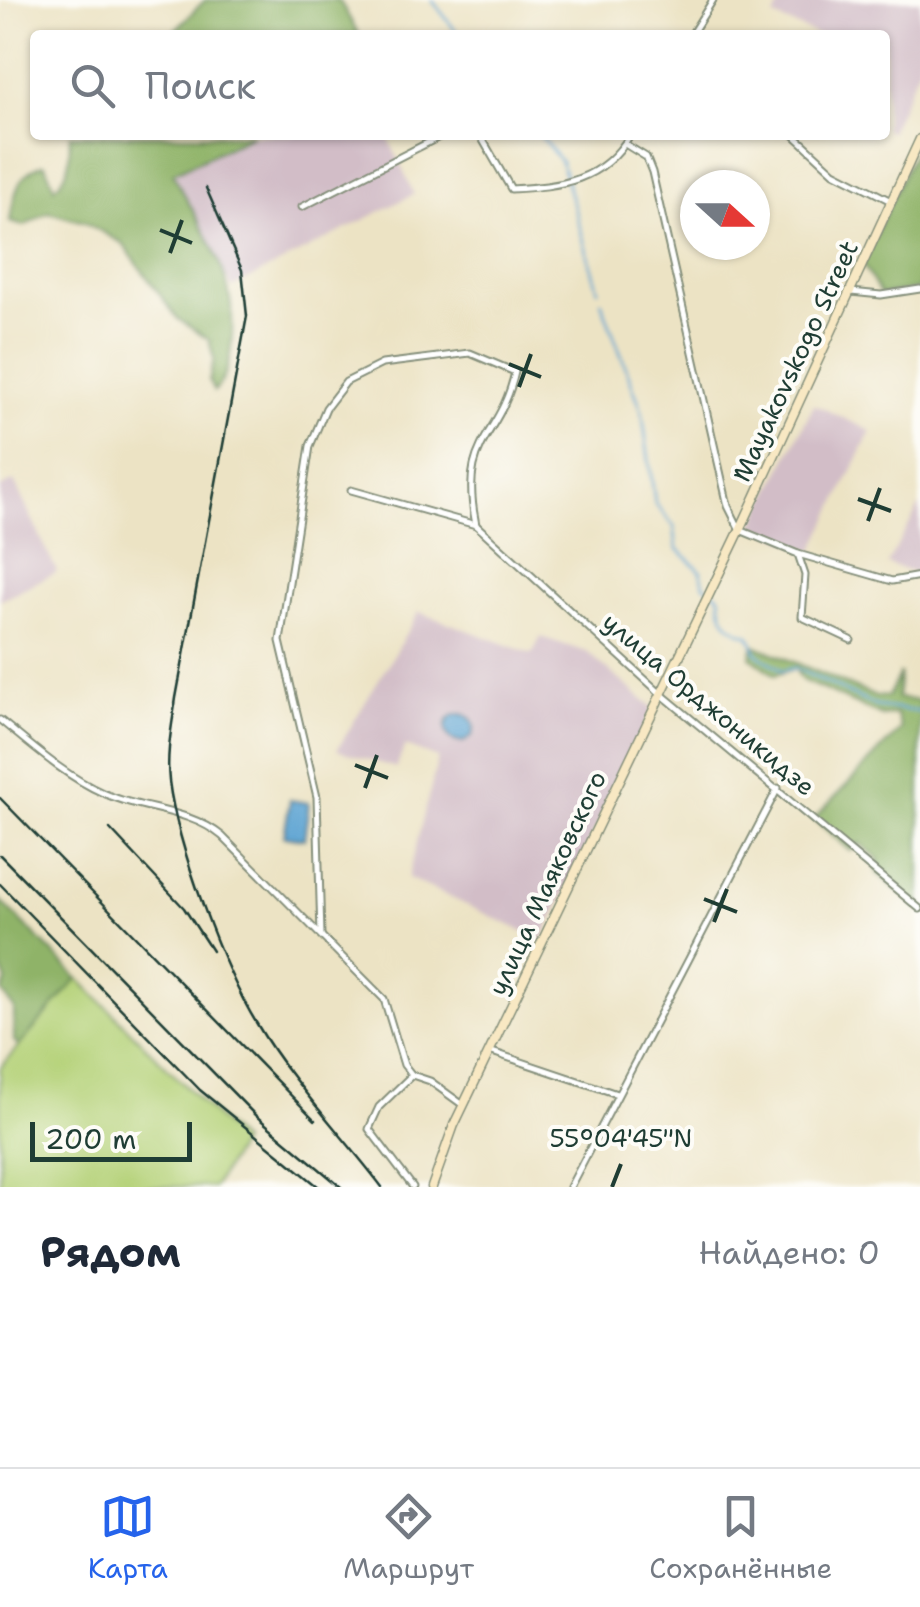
<!DOCTYPE html>
<html lang="ru">
<head>
<meta charset="utf-8">
<style>
  :root { --surface:#fff; --page:#f2f2f3; --text:#1f2937; --muted:#747a83; --line:#e0e1e3; --accent:#2563eb }
  body { margin:0; font-family:"Shantell Sans",sans-serif; background:var(--page); color:var(--text) }
  .compass { position:absolute; left:680px; top:170px; width:90px; height:90px; border-radius:50%; background:var(--surface); box-shadow:0 2px 8px #0004; rotate:111deg }
  .scale { position:absolute; left:30px; bottom:25px; width:162px; box-sizing:border-box; padding-left:10px; border:5px solid #1f3d34; border-top:0; font-size:28px; line-height:35px; white-space:nowrap; color:#1f3d34; -webkit-text-stroke:8px #fdfcf7; paint-order:stroke }
  .list { margin:0; padding:0; list-style:none }
  h2 { display:flex; justify-content:space-between; align-items:center; height:130px; margin:0; padding:0 40px; font-size:42px }
  h2 small { font-size:32px; font-weight:400; color:var(--muted) }
  .icon { flex:none; width:55px; height:55px; fill:none; stroke:currentColor; stroke-width:2; stroke-linecap:round; stroke-linejoin:round }
  .map { position:relative; flex:none; width:920px; height:1187px; overflow:hidden }
  .search { position:absolute; background:var(--surface); box-shadow:0 2px 8px #0004; left:30px; right:30px; top:30px; height:110px; display:flex; align-items:center; gap:25px; box-sizing:border-box; padding:0 35px; border-radius:10px; color:var(--muted); font-size:38px }
  .sheet { height:280px; background:var(--surface) }
  nav { display:flex; justify-content:space-around; align-items:center; box-sizing:border-box; height:140px; border-top:2px solid var(--line); background:var(--surface); font-size:28px; color:var(--muted) }
  nav a { display:grid; justify-items:center; gap:5px }
  nav .on { color:var(--accent) }
  .map>svg:first-child { display:block }
  .industrial { fill:#d2bdc7 }
  .green { fill:#b4d177; stroke:#6a8756; stroke-width:2.5 }
  .forest { fill:#8fb368; stroke:#57784e; stroke-width:2.5 }
  .water { fill:#5ba3d2; stroke:#3d7083; stroke-width:2.5 }
  .lines { fill:none; stroke-linecap:round; stroke-linejoin:round }
  .stream { stroke:#5ba3d2; stroke-width:2.5 }
  .street-casing { stroke:#86907c; stroke-width:9 }
  .secondary-casing { stroke:#86907c; stroke-width:11 }
  .street { stroke:#fff; stroke-width:5 }
  .secondary { stroke:#f8e8c3; stroke-width:8 }
  .rail { stroke:#1f3d34; stroke-width:2.5 }
  .ticks { fill:none; stroke:#1f3d34; stroke-width:4 }
  .labels { text-anchor:middle; stroke-width:8; stroke-linejoin:round; paint-order:stroke }
  .street-label { font-size:25px; fill:#1f3d34; stroke:#fdfcf7 }
  .ticks-label { font-size:25px; text-anchor:middle; fill:#1f3d34; stroke:#fdfcf7; stroke-width:8; stroke-linejoin:round; paint-order:stroke }
</style>
</head>
<body>
<div class="map">
<svg width="920" height="1187" viewBox="0 0 920 1187">
  <rect width="100%" height="100%" fill="#fdfcf7"/>
  <filter id="ink" filterUnits="userSpaceOnUse"><feTurbulence type="fractalNoise" baseFrequency=".01" numOctaves="2"/><feDisplacementMap in="SourceGraphic" scale="20" xChannelSelector="R" yChannelSelector="G"/><feConvolveMatrix kernelMatrix="1 2 1 2 8 2 1 2 1" color-interpolation-filters="sRGB"/></filter>
  <filter id="wash" filterUnits="userSpaceOnUse"><feTurbulence type="fractalNoise" baseFrequency=".0048" numOctaves="4" result="noise"/><feDisplacementMap in="SourceGraphic" scale="40" xChannelSelector="R" yChannelSelector="G"/><feGaussianBlur stdDeviation="2.25" result="paint"/><feColorMatrix in="noise" values="0 0 0 0 0 0 0 0 0 0 0 0 0 0 0 0 0 1.4 0 .05"/><feComposite in="paint" operator="in"/></filter>
  <g filter="url(#wash)">
    <rect width="100%" height="100%" fill="#ece3c4"/>
    <g class="industrial">
      <polygon points="782,0 920,0 920,65 890,132 885,130 885,35 817,35 774,17"/>
      <polygon points="253,135 387,135 414,194 232,288 173,173"/>
      <polygon points="814,404 871,431 813,552 753,526"/>
      <polygon points="14,481 57,572 0,600 0,488"/>
      <polygon points="920,505 920,575 887,564"/>
      <polygon points="419,612 532,654 541,637 587,652 653,708 542,940 408,878 438,758 405,746 396,768 337,750"/>
    </g>
    <polygon class="green" points="78,978 241,1142 214,1187 0,1187 0,1068"/>
    <g class="forest">
      <polygon points="205,0 339,0 359,35 170,35"/>
      <path d="M 70,135 L 253,135 L 173,173 C 204,236 240,275 231,348 C 229,364 226,380 214,391 L 209,381 L 214,359 L 209,340 L 177,318 L 122,243 L 84,222 L 49,212 L 24,226 L 10,222 C 13,197 18,170 45,164 L 54,187 C 72,174 69,155 70,135 Z"/>
      <polygon points="920,139 920,289 881,295 862,263"/>
      <polygon points="754,645 876,697 888,696 900,673 897,698 920,701 920,909 877,873 879,859 859,843 851,851 814,819 901,729 896,714 882,716 802,680 795,668 775,675 751,657"/>
      <polygon points="0,900 78,978 19,1046 14,1041 14,1009 2,992 7,981 0,966"/>
    </g>
    <g class="water">
      <circle cx="460" cy="728" r="14"/>
      <polygon points="290,800 309,803 304,839 284,836"/>
    </g>
    <g class="lines">
      <g class="stream">
        <polyline points="432,0 459,35"/>
        <polyline points="540,135 561,162 598,290"/>
        <path d="M 601,301 L 642,411 L 655,503 L 674,526 L 677,548 L 701,571 L 704,585 L 720,596 C 721,617 727,629 749,635 L 757,653 L 783,671 L 795,668 L 876,706 L 920,712"/>
      </g>
    </g>
  </g>
  <g filter="url(#ink)">
    <g class="lines">
      <defs>
        <g id="street">
          <polyline points="691,35 713,0"/>
          <path d="M 480,135 L 511,189 C 561,186 602,182 630,135"/>
          <polyline points="794,135 834,172 891,201"/>
          <polyline points="625,144 646,157 652,172 728,506 740,530 798,554 892,581 920,576"/>
          <polyline points="302,207 443,135"/>
          <polyline points="851,292 881,295 920,289"/>
          <polyline points="351,490 476,525"/>
          <polyline points="476,525 660,693 920,909"/>
          <polyline points="798,554 805,575 802,617 851,640"/>
          <path d="M 0,720 C 32,746 65,776 103,793 C 142,811 188,808 222,836 L 384,999 L 404,1065 L 412,1075"/>
          <path d="M 321,935 L 317,797 L 280,641 L 310,446 L 326,408 L 346,382 L 382,364 L 470,353 L 515,372 C 500,440 458,439 476,525"/>
          <polyline points="489,1051 617,1094"/>
          <polyline points="412,1075 379,1107 369,1129 413,1187"/>
          <polyline points="412,1075 430,1081 463,1105"/>
          <polyline points="570,1187 778,788"/>
        </g>
        <polyline id="secondary" points="432,1187 454,1125 740,530 920,139"/>
      </defs>
      <use href="#street" class="street-casing"/>
      <use href="#secondary" class="secondary-casing"/>
      <use href="#street" class="street"/>
      <use href="#secondary" class="secondary"/>
      <g class="rail">
        <path d="M 206,188 L 242,270 L 247,316 L 176,698 C 172,726 166,753 169,781 C 177,845 223,969 257,1024 C 291,1082 341,1133 382,1187"/>
        <polyline points="0,798 315,1120"/>
        <polyline points="110,829 184,908 212,951"/>
        <polyline points="0,855 256,1116 341,1187"/>
        <polyline points="0,884 200,1090 319,1187"/>
      </g>
    </g>
  </g>
  <path class="ticks" d="M 160,230 L 192,243M 170,253 L 182,220M 509,364 L 541,377M 519,387 L 531,354M 858,499 L 891,511M 868,521 L 880,488M 355,765 L 388,778M 365,788 L 377,755M 704,899 L 737,912M 714,922 L 727,889M 612,1187 L 621,1164"/>
  <g class="labels">
    <g class="street-label">
      <text transform="translate(795 361) rotate(-65)" y="9">Mayakovskogo Street</text>
      <text transform="translate(709 704) rotate(40)" y="9">улица Орджоникидзе</text>
      <text transform="translate(547 883) rotate(-65)" y="9">улица Маяковского</text>
    </g>
  </g>
  <g class="ticks-label">
    <text x="621" y="1147">55°04'45"N</text>
  </g>
</svg>
<svg class="compass" viewBox="-18 -18 36 36"><path d="M0-13l5 13h-10z" fill="#e53935"/><path d="M0 13l5-13h-10z" fill="#747a83"/></svg>
<div class="scale">200 m</div>
<div class="search"><svg class="icon" aria-label="search" viewBox="0 0 24 24"><circle cx="10" cy="10" r="6"/><path d="M15 15l6 6"/></svg>Поиск</div>
</div>
<section class="sheet">
<h2>Рядом<small>Найдено: 0</small></h2>
<ul class="list">
</ul>
</section>
<nav>
<a class="on"><svg class="icon" aria-label="map" viewBox="0 0 24 24"><path d="M3 6l6-2 6 2 6-2v14l-6 2-6-2-6 2zM9 4v14M15 6v14"/></svg>Карта</a>
<a><svg class="icon" aria-label="directions" viewBox="0 0 24 24"><path d="M12 3l9 9-9 9-9-9zM9 14v-3h6M13 9l2 2-2 2"/></svg>Маршрут</a>
<a><svg class="icon" aria-label="saved" viewBox="0 0 24 24"><path d="M7 4h10v16l-5-4-5 4z"/></svg>Сохранённые</a>
</nav>
</body>
</html>
